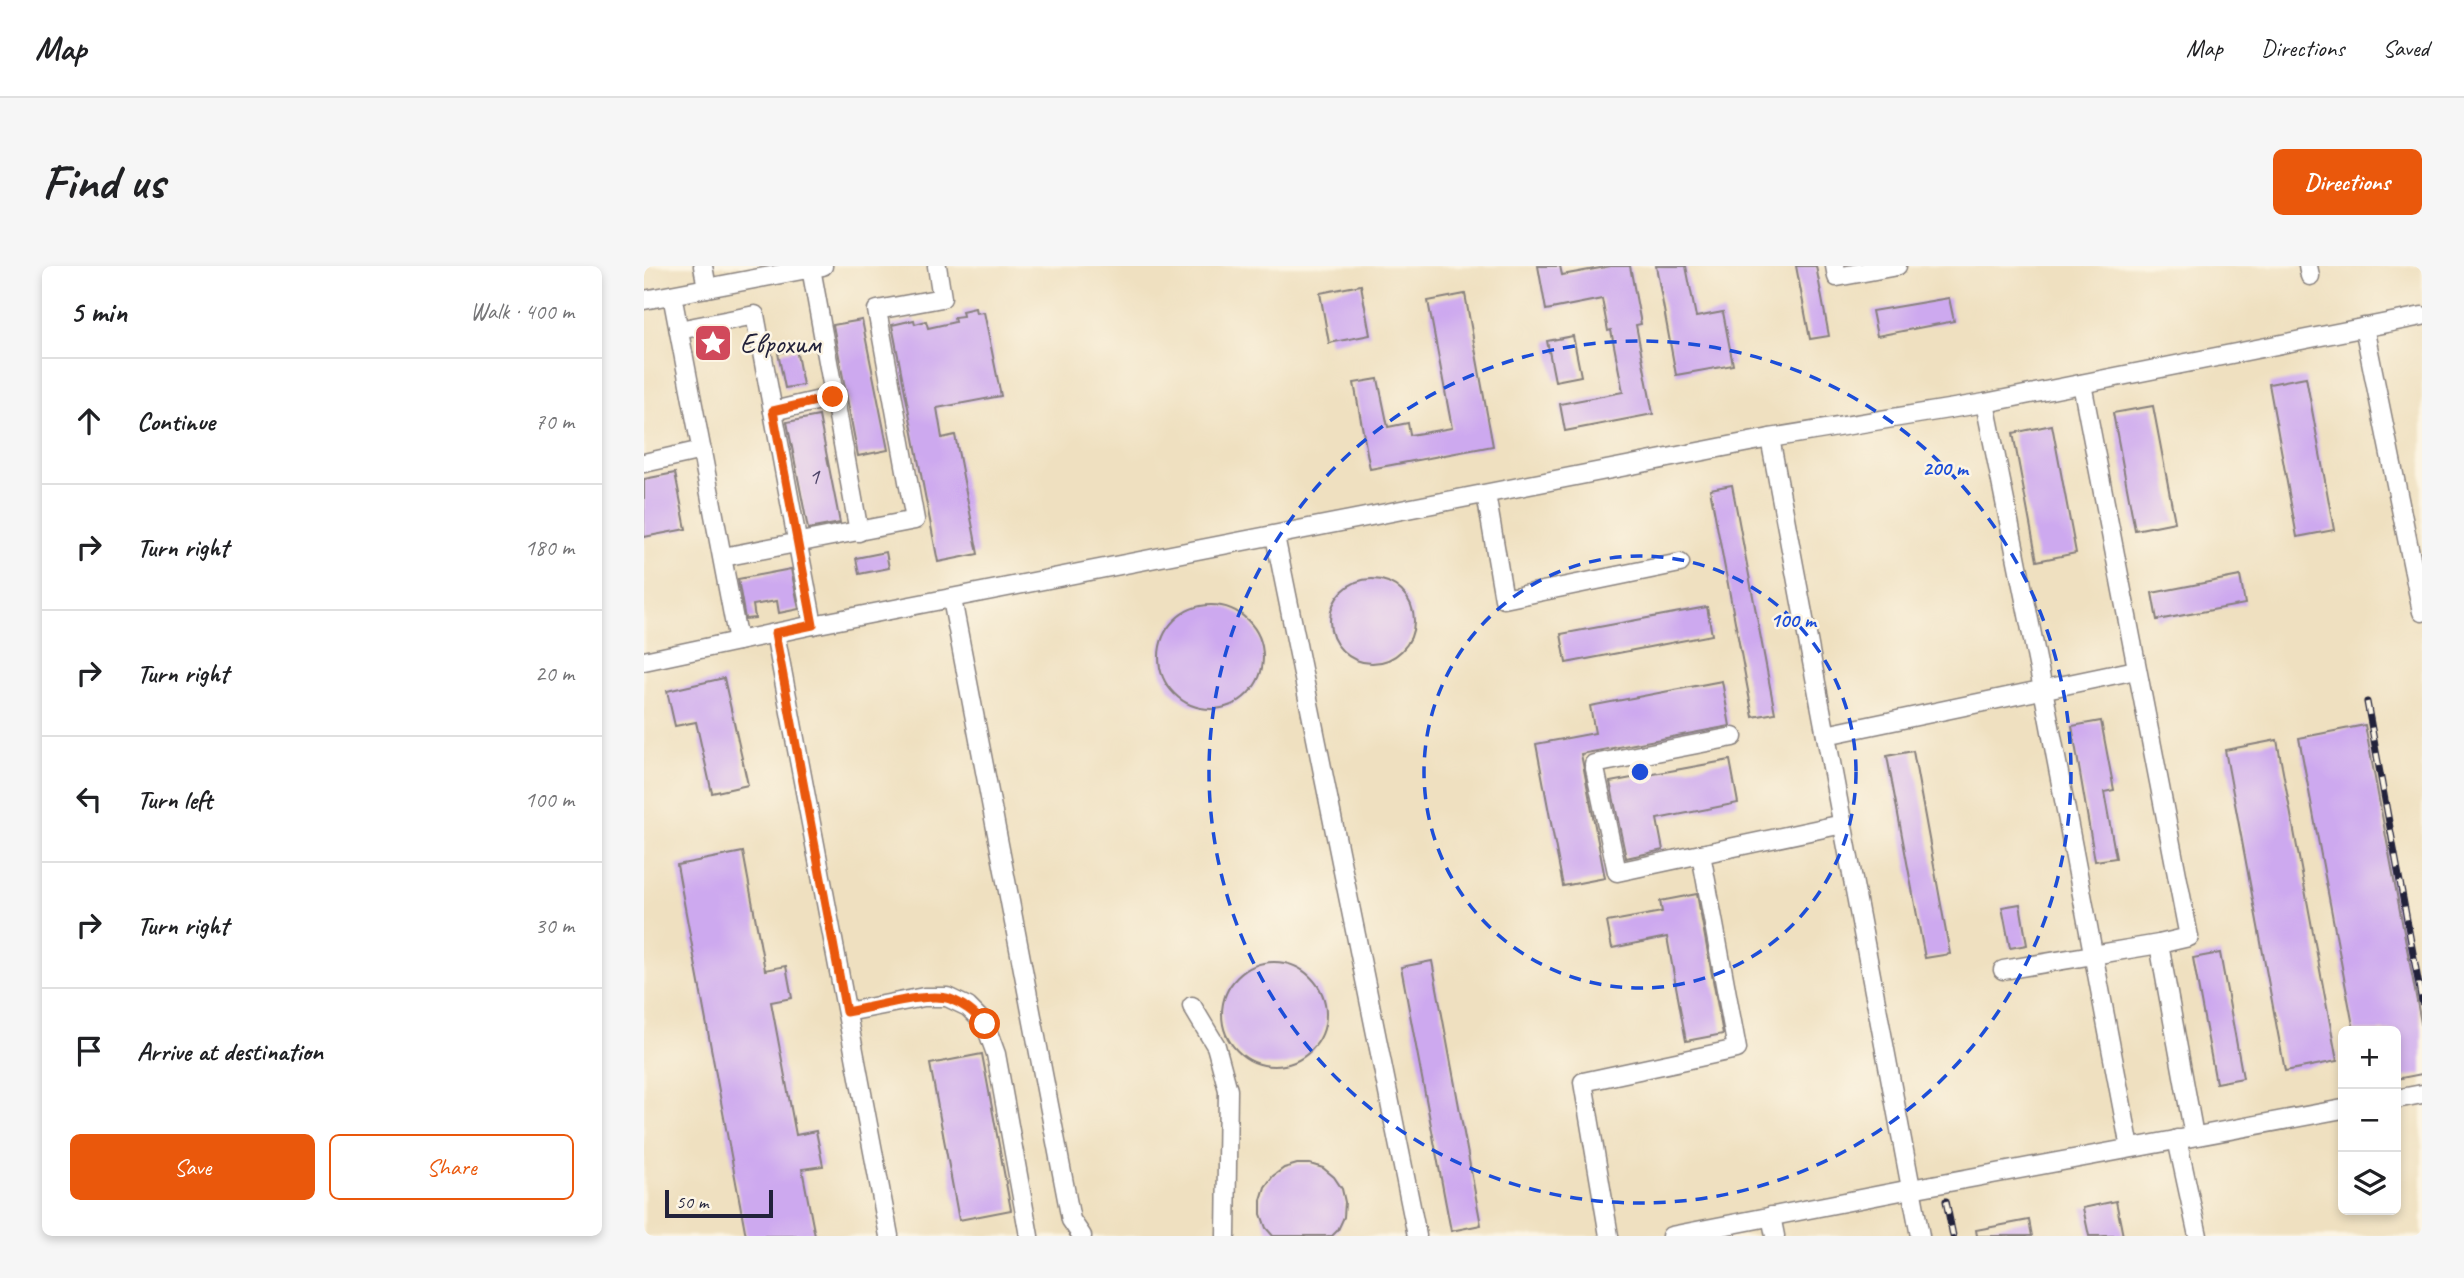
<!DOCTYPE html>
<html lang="en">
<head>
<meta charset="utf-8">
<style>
  :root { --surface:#fff; --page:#f6f6f6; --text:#202124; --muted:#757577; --line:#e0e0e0; --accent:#ea580c }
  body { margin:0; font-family:Caveat,sans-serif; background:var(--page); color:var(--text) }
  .controls { position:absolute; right:21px; bottom:21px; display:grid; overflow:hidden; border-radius:10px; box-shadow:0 4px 10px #0003 }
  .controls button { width:63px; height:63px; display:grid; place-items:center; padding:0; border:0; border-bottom:2px solid var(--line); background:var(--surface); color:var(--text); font:35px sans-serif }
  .scale { position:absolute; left:21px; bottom:18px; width:108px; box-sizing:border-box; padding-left:7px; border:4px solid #22223b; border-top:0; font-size:19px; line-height:24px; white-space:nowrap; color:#22223b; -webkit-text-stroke:5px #fcf5e5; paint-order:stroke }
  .stop { position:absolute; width:21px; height:21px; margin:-16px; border:5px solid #ea580c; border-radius:50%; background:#fff }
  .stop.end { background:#ea580c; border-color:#fff; box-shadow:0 2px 7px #0008 }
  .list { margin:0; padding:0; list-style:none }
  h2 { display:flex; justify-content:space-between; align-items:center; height:91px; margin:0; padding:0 28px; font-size:30px }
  h2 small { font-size:23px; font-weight:400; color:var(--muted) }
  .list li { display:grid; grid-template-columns:46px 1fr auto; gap:21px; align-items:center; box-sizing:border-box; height:126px; padding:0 28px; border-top:2px solid var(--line) }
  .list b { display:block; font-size:26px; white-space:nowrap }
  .list em { font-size:23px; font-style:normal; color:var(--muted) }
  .actions { display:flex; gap:14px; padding:21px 28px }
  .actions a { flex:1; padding:16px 0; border:2px solid var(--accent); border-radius:10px; text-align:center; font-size:24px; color:var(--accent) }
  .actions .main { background:var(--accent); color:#fff }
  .icon { flex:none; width:38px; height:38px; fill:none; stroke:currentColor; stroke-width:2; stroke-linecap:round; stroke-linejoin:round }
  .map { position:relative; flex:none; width:1778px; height:970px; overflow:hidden; border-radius:10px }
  header { display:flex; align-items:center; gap:42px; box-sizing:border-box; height:98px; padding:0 35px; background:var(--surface); border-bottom:2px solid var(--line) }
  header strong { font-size:33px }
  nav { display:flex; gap:38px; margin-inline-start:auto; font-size:24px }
  .intro { display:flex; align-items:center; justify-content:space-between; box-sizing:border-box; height:168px; padding:0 42px }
  h1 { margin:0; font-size:49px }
  .button { padding:18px 32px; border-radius:10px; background:var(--accent); color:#fff; font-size:24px; font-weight:700 }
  main { display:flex; gap:42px; padding:0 42px }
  aside { flex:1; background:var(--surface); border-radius:10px; box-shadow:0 4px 10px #0003 }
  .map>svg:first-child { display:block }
  .building { fill:#cda9ef }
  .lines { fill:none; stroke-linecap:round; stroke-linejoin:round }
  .minor-casing { stroke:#88817e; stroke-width:21 }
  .minor { stroke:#fff; stroke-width:18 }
  .rail-casing { stroke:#22223b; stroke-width:7 }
  .rail { stroke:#fcf5e5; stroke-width:4.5; stroke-dasharray:13; stroke-linecap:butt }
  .route { stroke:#ea580c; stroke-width:9 }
  .ring { fill:none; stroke:#1d4ed8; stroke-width:3.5; stroke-dasharray:12 9 }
  .labels { text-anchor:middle; stroke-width:5; stroke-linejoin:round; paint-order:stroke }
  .number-label { font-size:24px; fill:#4d4468 }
  .poi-label { font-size:28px; fill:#22223b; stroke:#fcf5e5; text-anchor:start }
  .centre { fill:#1d4ed8; stroke:#fcf5e5; stroke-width:3.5 }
  .ring-label { font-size:21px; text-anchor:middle; font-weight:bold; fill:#1d4ed8; stroke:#fcf5e5; stroke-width:5; stroke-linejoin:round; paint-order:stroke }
</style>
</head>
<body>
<header>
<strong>Map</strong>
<nav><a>Map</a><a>Directions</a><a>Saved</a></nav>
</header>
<div class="intro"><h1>Find us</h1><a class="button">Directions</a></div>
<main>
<aside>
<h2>5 min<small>Walk · 400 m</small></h2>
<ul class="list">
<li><svg class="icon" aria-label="ahead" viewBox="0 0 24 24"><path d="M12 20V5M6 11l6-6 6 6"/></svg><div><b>Continue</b></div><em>70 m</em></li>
<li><svg class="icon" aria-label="right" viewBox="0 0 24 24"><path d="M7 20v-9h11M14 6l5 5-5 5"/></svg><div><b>Turn right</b></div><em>180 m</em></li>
<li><svg class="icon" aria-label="right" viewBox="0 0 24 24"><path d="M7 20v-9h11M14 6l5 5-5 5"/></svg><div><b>Turn right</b></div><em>20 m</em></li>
<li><svg class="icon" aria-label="left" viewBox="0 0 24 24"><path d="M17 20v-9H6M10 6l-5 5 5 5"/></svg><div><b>Turn left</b></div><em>100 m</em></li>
<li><svg class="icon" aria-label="right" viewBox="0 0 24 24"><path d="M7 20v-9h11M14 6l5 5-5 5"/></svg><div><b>Turn right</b></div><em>30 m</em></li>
<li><svg class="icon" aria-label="arrive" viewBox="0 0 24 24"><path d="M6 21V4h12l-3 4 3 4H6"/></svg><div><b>Arrive at destination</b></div></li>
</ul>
<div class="actions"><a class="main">Save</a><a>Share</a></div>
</aside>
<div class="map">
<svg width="1778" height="970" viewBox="0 0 1778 970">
  <rect width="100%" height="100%" fill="#fcf5e5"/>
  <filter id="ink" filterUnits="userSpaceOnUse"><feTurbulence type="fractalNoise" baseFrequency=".0143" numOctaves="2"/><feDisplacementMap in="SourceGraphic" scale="14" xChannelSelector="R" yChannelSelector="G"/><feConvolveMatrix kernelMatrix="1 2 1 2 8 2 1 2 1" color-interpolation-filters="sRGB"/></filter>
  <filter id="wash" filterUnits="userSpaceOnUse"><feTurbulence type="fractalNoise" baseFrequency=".00686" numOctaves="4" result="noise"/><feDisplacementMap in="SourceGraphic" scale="28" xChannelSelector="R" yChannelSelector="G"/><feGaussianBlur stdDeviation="1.57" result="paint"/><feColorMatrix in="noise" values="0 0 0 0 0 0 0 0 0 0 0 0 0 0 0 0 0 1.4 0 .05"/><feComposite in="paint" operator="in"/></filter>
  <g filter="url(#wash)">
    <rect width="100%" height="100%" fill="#efe0c0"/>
    <g id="blocks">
      <g class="building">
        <polygon points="894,0 916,0 918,9 967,0 986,0 997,58 992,59 1009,148 921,165 916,138 979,126 967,64 964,65 958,33 902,44"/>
        <polygon points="1012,0 1042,0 1052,51 1079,46 1089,99 1032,109"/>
        <polygon points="1152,0 1172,0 1185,70 1166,73"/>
        <polygon points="717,19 726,69 685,77 676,27"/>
        <polygon points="821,28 849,180 726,203 710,117 734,113 744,161 764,157 766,169 808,162 784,35"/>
        <polygon points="1305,32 1310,55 1233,70 1228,45"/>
        <polygon points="331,42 332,47 340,46 357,130 293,142 298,172 311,169 334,288 294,296 248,59 270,54 271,58 282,55 284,62 311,56 310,51 319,50 318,45"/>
        <polygon points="218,54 244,184 214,190 189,59"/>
        <polygon points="929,70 937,110 911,115 903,75"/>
        <polygon points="152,83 159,119 141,122 134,87"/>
        <polygon points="1662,111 1690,264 1653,271 1625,118"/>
        <polygon points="1509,140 1531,256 1491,264 1469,147"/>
        <polygon points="175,150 196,257 164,263 143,156"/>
        <polygon points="1408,159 1432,287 1393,295 1369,167"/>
        <polygon points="31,207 42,263 0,271 0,213"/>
        <polygon points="1088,219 1131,447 1109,451 1066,223"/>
        <polygon points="242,286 245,302 215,308 212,292"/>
        <polygon points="147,303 155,343 135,347 133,335 109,339 111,352 101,353 94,313"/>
        <polygon points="1596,310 1601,338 1513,354 1508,327"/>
        <circle cx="728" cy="355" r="42"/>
        <circle cx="567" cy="391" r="52"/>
        <polygon points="1063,341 1068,369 922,397 917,368"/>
        <polygon points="80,412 104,519 68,527 52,456 31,460 23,425"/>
        <polygon points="1078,415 1086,460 937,488 961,612 919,620 892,478 951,467 946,440"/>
        <polygon points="1457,455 1470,524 1460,526 1472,592 1451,595 1428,460"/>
        <polygon points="1721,459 1778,762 1778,808 1752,813 1752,765 1710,765 1655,472"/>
        <polygon points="1633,474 1693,795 1641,805 1581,484"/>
        <polygon points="1269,485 1306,688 1281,692 1243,490"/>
        <polygon points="1086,494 1094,537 1013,553 1019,584 982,592 966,516"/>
        <polygon points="99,586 121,704 142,700 148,732 127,736 152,869 172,865 179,900 158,903 171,970 102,970 33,599"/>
        <polygon points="1053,628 1079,768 1042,775 1023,671 968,682 963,656 1018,646 1016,635"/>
        <polygon points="1376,638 1383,679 1366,682 1358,641"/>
        <polygon points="1576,687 1599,812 1572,817 1549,692"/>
        <polygon points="788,695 837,959 807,965 757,701"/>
        <circle cx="630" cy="748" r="52"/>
        <polygon points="338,788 367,944 315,954 286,798"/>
        <polygon points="653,898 666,898 679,902 690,911 698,923 701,936 700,951 694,964 688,970 629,970 622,962 617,948 617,934 621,921 629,910 640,902"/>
        <polygon points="1472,935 1479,970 1445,970 1439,942"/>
        <polygon points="1385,954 1388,970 1333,970 1332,964"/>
      </g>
    </g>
  </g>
  <g filter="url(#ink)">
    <use href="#blocks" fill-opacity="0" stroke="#88817e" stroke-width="2"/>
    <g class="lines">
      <defs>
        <g id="minor">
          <polyline points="59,0 63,22"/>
          <polyline points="1191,0 1193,11 1253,0"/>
          <polyline points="1664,0 1666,10"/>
          <polyline points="167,2 215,266"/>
          <polyline points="28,29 94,375"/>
          <polyline points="0,34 179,0"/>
          <polyline points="1720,61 1778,346"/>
          <polyline points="35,64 111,49 169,359"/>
          <polyline points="1341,137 1399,423 1486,882"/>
          <polyline points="129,145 189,131"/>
          <polyline points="1126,172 1276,970"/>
          <polyline points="0,197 58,184"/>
          <polyline points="842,228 860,333 1036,297"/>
          <polyline points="631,270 773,970"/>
          <polyline points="79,291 271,254 233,44 298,32 293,0"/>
          <polyline points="308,333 427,954 438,970"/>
          <polyline points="131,367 245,970"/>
          <polyline points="0,395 169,359 1126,172 1341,137 1778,50"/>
          <polyline points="1182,469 1492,404"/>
          <polyline points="1057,588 973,606 950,498 1089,471"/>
          <polyline points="1515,678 1550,870"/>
          <polyline points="1359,704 1515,678 1545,671 1438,118"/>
          <polyline points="548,740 572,780 584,824 582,970"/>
          <polyline points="203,746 280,731 303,731 324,741 341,758 352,788 385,970"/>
          <polyline points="1752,833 1778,828"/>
          <polyline points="1533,873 1554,970"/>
          <polyline points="1127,950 1131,970"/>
          <polyline points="965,970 939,816 1093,783 1057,588 1199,558"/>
          <polyline points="1027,970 1267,923 1699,843"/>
        </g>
      </defs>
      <use href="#minor" class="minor-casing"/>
      <use href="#minor" class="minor"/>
      <defs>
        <g id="rail">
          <polyline points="1723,436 1778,736"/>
          <polyline points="1302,935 1309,970"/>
        </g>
      </defs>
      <use href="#rail" class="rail-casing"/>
      <use href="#rail" class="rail"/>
    </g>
  </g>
  <g class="lines" filter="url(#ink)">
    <path class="route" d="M 189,131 L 129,145 L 169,359 L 131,367 L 202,746 C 227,742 284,725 306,733 C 320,738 330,747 341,758"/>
  </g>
  <g class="ring">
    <circle cx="996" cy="506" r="216"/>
    <circle cx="996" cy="506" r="431"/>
  </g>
  <defs>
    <symbol id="sight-square" viewBox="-11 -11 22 22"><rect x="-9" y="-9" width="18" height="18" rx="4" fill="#d1495b" stroke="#fcf5e5"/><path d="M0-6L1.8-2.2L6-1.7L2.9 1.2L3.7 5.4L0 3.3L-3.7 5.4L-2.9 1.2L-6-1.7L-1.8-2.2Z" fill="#fff"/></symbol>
  </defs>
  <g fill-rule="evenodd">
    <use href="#sight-square" x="47" y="55" width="44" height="44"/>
  </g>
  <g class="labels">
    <g class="number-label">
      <text x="170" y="218">1</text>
    </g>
    <g class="poi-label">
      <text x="96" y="87">Еврохим</text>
    </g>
  </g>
  <circle cx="996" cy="506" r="10" class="centre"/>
  <g class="ring-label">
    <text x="1301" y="209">200 m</text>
    <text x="1149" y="361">100 m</text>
  </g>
</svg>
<div class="controls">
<button>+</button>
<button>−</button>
<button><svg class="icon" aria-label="layers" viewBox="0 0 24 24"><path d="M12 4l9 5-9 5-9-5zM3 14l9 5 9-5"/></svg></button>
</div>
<div class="scale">50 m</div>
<div class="stop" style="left:341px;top:758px"></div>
<div class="stop end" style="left:189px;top:131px"></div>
</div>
</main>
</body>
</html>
